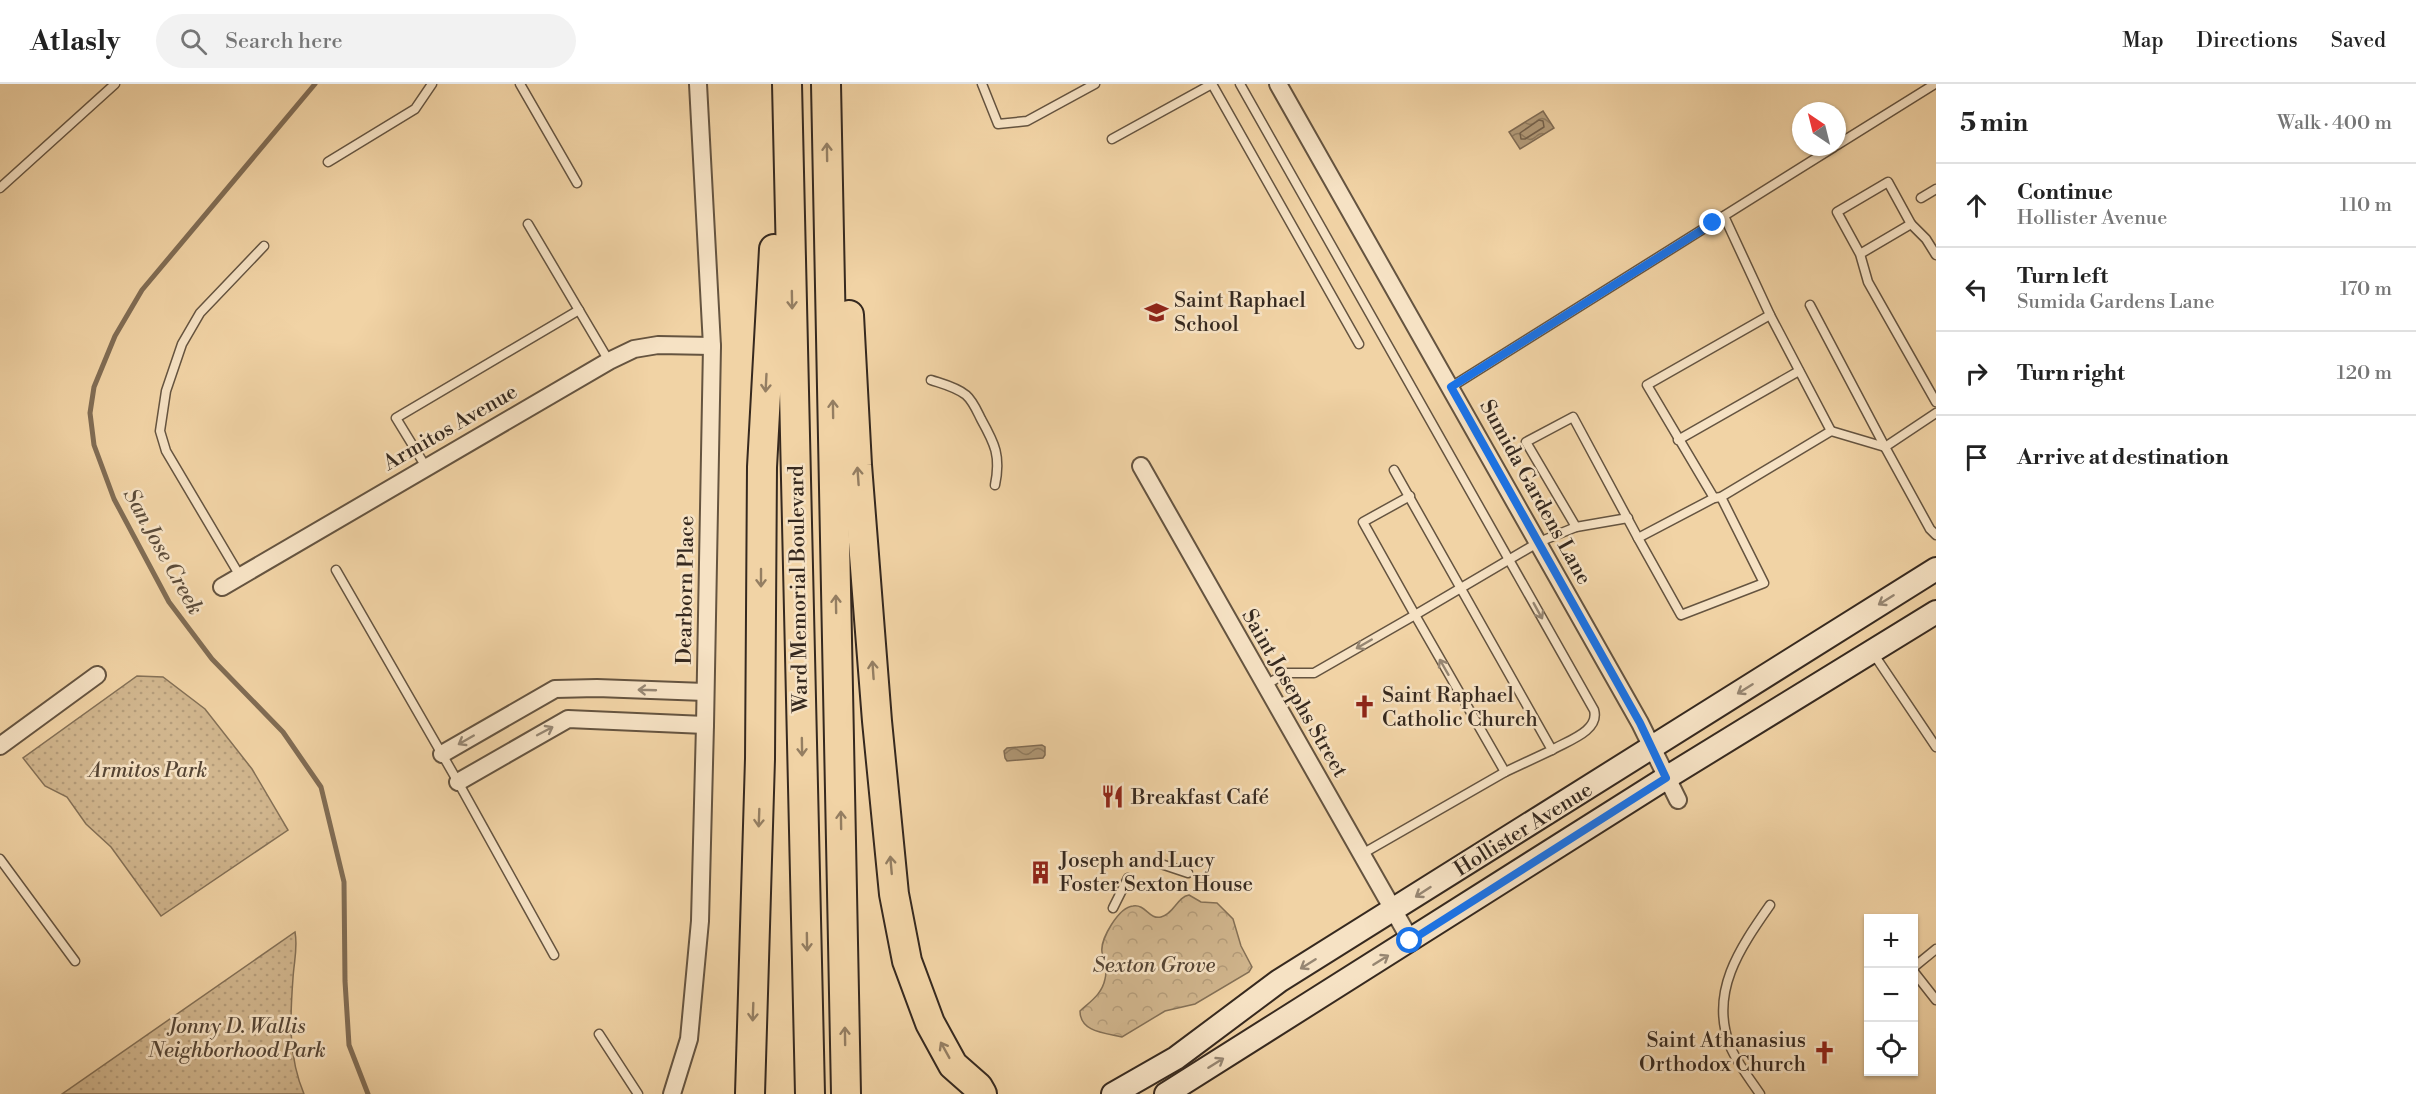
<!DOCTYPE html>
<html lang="en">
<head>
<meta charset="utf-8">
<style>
  :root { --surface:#fff; --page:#f2f2f2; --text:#222; --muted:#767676; --line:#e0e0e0 }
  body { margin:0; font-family:"Libre Bodoni",serif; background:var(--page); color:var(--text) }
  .controls { position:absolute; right:18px; bottom:18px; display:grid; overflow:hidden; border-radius:0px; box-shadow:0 2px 4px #0004 }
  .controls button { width:54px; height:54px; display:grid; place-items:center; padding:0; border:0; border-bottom:2px solid var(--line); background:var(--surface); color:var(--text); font:30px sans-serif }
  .compass { position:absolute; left:1792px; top:18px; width:54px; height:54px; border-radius:50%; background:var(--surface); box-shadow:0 2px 4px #0004; rotate:325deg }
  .stop { position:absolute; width:18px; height:18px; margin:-14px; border:4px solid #1a73e8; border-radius:50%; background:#fff }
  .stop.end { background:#1a73e8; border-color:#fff; box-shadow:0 2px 6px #0008 }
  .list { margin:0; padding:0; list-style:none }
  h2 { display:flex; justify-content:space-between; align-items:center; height:78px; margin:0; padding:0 24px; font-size:26px }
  h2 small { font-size:20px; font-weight:400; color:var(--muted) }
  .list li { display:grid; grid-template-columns:39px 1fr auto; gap:18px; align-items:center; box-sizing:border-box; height:84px; padding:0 24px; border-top:2px solid var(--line) }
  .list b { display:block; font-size:22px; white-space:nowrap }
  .list p { margin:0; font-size:20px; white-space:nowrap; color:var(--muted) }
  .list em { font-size:20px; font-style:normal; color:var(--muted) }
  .icon { flex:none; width:33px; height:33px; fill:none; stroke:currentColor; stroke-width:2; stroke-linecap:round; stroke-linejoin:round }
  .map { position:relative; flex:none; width:1936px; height:1010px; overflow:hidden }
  header { display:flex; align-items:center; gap:36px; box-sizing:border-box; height:84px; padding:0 30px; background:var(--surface); border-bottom:2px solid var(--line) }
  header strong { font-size:28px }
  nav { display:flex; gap:33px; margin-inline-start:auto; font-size:21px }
  .search { width:420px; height:54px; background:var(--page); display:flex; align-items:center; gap:15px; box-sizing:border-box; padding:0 21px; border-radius:33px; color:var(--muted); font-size:22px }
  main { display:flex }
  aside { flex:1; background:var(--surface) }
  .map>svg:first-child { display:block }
  .forest { fill:url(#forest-crowns); stroke:#847056; stroke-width:1.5 }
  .park { fill:url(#park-dots); stroke:#847056; stroke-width:1.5 }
  .water { fill:url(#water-waves); stroke:#806c54; stroke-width:1.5 }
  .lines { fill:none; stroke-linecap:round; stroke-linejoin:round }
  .shore { stroke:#74614b; stroke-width:1.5 }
  .stream { stroke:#806c54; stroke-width:5 }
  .service-casing { stroke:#655440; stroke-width:11 }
  .minor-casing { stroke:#655440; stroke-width:20 }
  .secondary-casing { stroke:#36291f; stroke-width:26 }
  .motorway-casing { stroke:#36291f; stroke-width:32 }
  .service { stroke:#f6e2c4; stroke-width:8 }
  .minor { stroke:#f6e2c4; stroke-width:16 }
  .secondary { stroke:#f6e2c4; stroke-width:22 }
  .motorway { stroke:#f1d3a5; stroke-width:28 }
  .oneway { stroke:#947e62 }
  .oneway2 { stroke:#968672 }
  .route { stroke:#1a73e8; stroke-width:8 }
  .labels { text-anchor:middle; stroke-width:5; stroke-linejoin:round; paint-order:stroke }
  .poi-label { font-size:21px; fill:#36291f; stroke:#f6e2c4; text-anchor:start }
  .street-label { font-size:21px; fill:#36291f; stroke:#f6e2c4 }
  .park-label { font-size:21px; font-style:italic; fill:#554535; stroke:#f6e2c4 }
  .water-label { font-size:22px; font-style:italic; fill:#5b4b39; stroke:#f6e2c4 }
</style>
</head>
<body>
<header>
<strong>Atlasly</strong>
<div class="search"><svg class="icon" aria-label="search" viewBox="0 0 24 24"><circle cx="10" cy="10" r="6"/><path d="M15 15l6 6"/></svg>Search here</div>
<nav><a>Map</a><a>Directions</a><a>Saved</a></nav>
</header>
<main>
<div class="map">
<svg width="1936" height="1010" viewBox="0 0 1936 1010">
  <defs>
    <pattern id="forest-crowns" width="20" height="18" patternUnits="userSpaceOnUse" patternTransform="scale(1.5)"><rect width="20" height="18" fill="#d1b68e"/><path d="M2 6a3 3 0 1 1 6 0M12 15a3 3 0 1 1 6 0" fill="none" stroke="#b49c7a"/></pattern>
    <pattern id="park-dots" width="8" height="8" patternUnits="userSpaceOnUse" patternTransform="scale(1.5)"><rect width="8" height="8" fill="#d1b68e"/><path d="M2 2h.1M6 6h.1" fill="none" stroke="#b49c7a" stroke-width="1.8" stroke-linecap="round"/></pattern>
    <pattern id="water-waves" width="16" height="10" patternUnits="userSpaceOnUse" patternTransform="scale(1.5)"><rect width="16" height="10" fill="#b19977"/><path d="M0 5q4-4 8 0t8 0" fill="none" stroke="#917d61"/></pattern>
  </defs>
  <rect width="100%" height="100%" fill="#f1d3a5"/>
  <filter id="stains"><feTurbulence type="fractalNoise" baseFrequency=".00333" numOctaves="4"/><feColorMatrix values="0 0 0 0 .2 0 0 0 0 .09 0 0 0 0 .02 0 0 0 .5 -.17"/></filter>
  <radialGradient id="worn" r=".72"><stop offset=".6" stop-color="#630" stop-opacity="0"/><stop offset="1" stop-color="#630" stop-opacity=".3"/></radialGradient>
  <path class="forest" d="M 1189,811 L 1201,818 L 1217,819 L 1233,835 L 1241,862 L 1252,883 L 1249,888 L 1195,920 L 1165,927 L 1122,953 C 1105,949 1080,948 1080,927 C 1091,917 1102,910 1105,895 C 1108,885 1103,878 1102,868 C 1100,855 1119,823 1133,822 C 1146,820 1149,836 1161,833 C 1174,830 1177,813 1189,811 Z"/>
  <g class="park">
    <polygon points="137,592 163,593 205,625 252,685 288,746 161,832 111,763 86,740 67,713 45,702 23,674"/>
    <path d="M 295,848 C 298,864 294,877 293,894 C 290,934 288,972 304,1010 L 62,1010 Z"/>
  </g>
  <g class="water">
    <polygon points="1543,27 1554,44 1520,65 1509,48"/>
    <polygon points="1042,661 1045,663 1045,671 1043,674 1007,677 1005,674 1004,667 1007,664"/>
  </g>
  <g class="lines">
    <polygon class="shore" points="1539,36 1543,37 1544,43 1525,55 1521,55 1520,49"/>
    <polyline class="stream" points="315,0 142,206 115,252 94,303 90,329 94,361 114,415 169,518 212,575 283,648 321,703 344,798 345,897 349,961 368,1010"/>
    <defs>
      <g id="service">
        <polyline points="520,0 577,99"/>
        <polyline points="982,0 998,40 1027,37 1095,0"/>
        <polyline points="1212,0 1359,260"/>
        <path d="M 1240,0 L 1594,626 C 1600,647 1567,657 1552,666"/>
        <polyline points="1112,55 1212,0"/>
        <polyline points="1837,61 1935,0"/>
        <polyline points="328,78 415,25 432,0"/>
        <polyline points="0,104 115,0"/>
        <polyline points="1921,114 1936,105"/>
        <polyline points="528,140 609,277"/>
        <polyline points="1911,140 1926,155 1936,171"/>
        <polyline points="1860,170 1911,140 1888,98 1837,128 1860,170 1868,198 1936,318"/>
        <polyline points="1810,221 1885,363"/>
        <path d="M 931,296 C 943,300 956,303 966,311 C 973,317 977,327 981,335 C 995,360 1001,372 995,401"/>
        <polyline points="1451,303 1834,63"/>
        <polyline points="1936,329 1885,363 1930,445 1936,451"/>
        <polyline points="1831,347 1885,363"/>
        <polyline points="1678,356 1799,287"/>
        <polyline points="426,383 396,334 579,226"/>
        <polyline points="1410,412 1363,438 1415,531 1539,458 1576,443 1628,434"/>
        <polyline points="1714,414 1647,301 1770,231"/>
        <polyline points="1576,443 1526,358 1573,333 1638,454 1714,414 1721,413 1831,347 1770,231 1724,132"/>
        <polyline points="1638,454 1681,531 1764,499 1721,413"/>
        <polyline points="336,486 458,698 554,871"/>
        <polyline points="240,492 166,367 160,347 166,307 182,260 200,229 264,162"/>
        <polyline points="1873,569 1936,663"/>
        <polyline points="1265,601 1287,589 1314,589 1415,531 1505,688"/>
        <polyline points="1362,770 1505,688 1552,666 1394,386"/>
        <polyline points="0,775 75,877"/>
        <polyline points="1158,779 1188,789"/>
        <polyline points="1113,824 1128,794"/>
        <polyline points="1914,883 1936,865"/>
        <polyline points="1914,888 1936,916"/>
        <polyline points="599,950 638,1010"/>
        <path d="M 1760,1010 C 1750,995 1737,979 1730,962 C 1709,908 1740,864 1770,821"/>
      </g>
      <g id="minor">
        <polyline points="1278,0 1640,639 1678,716"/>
        <polyline points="1141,382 1411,857"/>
        <polyline points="222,503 609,277 634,265 658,261 712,262"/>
        <polyline points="0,662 97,591"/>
        <polyline points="442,670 555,605 597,604 705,608"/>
        <polyline points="458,698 568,635 705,641"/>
        <polyline points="672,1010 689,955 700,837 705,641 712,262 698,0"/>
      </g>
      <g id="secondary">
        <polyline points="1113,1010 1176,974 1279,897 1936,485"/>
        <polyline points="1166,1010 1666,694 1936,528"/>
      </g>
      <g id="motorway">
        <polyline points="787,0 810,1010"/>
        <polyline points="826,0 846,1010"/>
        <polyline points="849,231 857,381 877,637 894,810 907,877 930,939 953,981 978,1003 982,1010"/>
        <polyline points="750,1010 760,675 762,383 774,165"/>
      </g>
    </defs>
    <use href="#service" class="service-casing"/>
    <use href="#minor" class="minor-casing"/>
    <use href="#secondary" class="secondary-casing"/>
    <use href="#motorway" class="motorway-casing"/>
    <use href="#service" class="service"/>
    <use href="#minor" class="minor"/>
    <use href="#secondary" class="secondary"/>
    <use href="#motorway" class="motorway"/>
  </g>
  <defs><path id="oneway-shaft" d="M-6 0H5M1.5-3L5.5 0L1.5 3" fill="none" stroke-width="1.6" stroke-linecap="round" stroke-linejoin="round" transform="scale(1.5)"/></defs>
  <g class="oneway">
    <use href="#oneway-shaft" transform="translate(827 68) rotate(-91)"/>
    <use href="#oneway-shaft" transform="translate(792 216) rotate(89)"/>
    <use href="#oneway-shaft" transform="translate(766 299) rotate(93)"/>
    <use href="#oneway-shaft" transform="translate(833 325) rotate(-91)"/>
    <use href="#oneway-shaft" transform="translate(858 392) rotate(-94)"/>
    <use href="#oneway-shaft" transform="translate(761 494) rotate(90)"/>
    <use href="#oneway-shaft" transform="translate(836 520) rotate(-91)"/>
    <use href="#oneway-shaft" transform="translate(873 586) rotate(-94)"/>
    <use href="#oneway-shaft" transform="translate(802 663) rotate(89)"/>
    <use href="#oneway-shaft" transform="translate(759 734) rotate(92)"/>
    <use href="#oneway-shaft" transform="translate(841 736) rotate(-91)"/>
    <use href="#oneway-shaft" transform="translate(891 781) rotate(-95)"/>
    <use href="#oneway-shaft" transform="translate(807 858) rotate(89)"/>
    <use href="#oneway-shaft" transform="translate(753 928) rotate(92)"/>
    <use href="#oneway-shaft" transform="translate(845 952) rotate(-91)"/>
    <use href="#oneway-shaft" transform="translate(945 966) rotate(-119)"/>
  </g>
  <g class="oneway2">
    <use href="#oneway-shaft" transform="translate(1886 516) rotate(148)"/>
    <use href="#oneway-shaft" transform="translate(1538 527) rotate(61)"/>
    <use href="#oneway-shaft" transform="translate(1364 560) rotate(150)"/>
    <use href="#oneway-shaft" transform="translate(1444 583) rotate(-120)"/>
    <use href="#oneway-shaft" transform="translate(1745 605) rotate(148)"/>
    <use href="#oneway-shaft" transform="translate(647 606) rotate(-178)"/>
    <use href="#oneway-shaft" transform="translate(545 647) rotate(-28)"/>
    <use href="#oneway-shaft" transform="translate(466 656) rotate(150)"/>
    <use href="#oneway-shaft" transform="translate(1423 808) rotate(147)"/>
    <use href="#oneway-shaft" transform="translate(1381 876) rotate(-32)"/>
    <use href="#oneway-shaft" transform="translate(1308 880) rotate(148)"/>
    <use href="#oneway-shaft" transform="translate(1216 979) rotate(-32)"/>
  </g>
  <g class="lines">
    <polyline class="route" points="1410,857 1666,694 1640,639 1451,303 1713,139"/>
  </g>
  <defs>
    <symbol id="school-bare" viewBox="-9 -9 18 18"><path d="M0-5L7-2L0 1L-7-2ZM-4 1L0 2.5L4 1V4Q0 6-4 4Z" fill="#8f2418" stroke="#f6e2c4" stroke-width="2.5" paint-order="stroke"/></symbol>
    <symbol id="church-bare" viewBox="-9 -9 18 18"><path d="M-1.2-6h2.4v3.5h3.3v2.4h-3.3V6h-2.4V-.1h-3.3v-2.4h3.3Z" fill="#8f2418" stroke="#f6e2c4" stroke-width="2.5" paint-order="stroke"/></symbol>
    <symbol id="restaurant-bare" viewBox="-9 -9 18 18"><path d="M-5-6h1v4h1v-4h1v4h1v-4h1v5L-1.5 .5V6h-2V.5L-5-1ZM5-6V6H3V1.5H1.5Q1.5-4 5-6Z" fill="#8f2418" stroke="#f6e2c4" stroke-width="2.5" paint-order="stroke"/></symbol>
    <symbol id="building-bare" viewBox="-9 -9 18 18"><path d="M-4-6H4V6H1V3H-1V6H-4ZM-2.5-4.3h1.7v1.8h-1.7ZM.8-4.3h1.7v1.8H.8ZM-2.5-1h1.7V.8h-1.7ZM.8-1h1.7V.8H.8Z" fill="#8f2418" stroke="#f6e2c4" stroke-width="2.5" paint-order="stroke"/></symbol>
  </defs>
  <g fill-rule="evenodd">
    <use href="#school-bare" x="1140" y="212" width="33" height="33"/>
    <use href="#church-bare" x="1348" y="606" width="33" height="33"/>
    <use href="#restaurant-bare" x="1096" y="696" width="33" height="33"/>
    <use href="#building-bare" x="1024" y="772" width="33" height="33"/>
    <use href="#church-bare" x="1808" y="952" width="33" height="33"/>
  </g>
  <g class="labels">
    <g class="poi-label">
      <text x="1174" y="223">Saint Raphael<tspan x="1174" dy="24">School</tspan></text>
      <text x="1382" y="618">Saint Raphael<tspan x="1382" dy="24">Catholic Church</tspan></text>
      <text x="1131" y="720">Breakfast Café</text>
      <text x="1059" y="783">Joseph and Lucy<tspan x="1059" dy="24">Foster Sexton House</tspan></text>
      <text x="1806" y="963" text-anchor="end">Saint Athanasius<tspan x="1806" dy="24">Orthodox Church</tspan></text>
    </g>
    <g class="street-label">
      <text transform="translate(450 343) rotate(-30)" y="7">Armitos Avenue</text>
      <text transform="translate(1536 408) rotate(61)" y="7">Sumida Gardens Lane</text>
      <text transform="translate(798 505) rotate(-91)" y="7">Ward Memorial Boulevard</text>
      <text transform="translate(685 506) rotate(-89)" y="7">Dearborn Place</text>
      <text transform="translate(1295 609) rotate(60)" y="7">Saint Josephs Street</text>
      <text transform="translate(1523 745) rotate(-32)" y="7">Hollister Avenue</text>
    </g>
    <g class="park-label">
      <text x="148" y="693">Armitos Park</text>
      <text x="1154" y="888">Sexton Grove</text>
      <text x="237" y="949">Jonny D. Wallis<tspan x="237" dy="24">Neighborhood Park</tspan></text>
    </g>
    <g class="water-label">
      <text transform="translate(164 467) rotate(61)" y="8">San Jose Creek</text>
    </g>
  </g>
  <rect width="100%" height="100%" filter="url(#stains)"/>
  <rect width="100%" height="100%" fill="url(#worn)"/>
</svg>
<div class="controls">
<button>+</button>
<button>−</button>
<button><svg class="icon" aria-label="locate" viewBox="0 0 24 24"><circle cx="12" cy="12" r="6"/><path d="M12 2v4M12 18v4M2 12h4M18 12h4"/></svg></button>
</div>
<svg class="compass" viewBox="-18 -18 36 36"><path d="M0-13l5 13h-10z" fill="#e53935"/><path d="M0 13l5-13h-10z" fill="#767676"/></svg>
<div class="stop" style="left:1410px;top:857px"></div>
<div class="stop end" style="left:1713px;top:139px"></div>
</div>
<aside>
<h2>5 min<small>Walk · 400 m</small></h2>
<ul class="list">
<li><svg class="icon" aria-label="ahead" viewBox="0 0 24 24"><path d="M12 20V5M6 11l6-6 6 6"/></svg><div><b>Continue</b><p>Hollister Avenue</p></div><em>110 m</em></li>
<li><svg class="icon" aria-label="left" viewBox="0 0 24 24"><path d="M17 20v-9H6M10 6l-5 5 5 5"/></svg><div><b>Turn left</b><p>Sumida Gardens Lane</p></div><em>170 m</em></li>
<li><svg class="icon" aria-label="right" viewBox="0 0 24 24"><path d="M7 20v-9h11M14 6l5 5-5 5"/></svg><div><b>Turn right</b></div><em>120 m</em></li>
<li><svg class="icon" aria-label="arrive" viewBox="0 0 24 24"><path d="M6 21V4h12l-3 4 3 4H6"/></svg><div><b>Arrive at destination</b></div></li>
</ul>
</aside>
</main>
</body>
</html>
